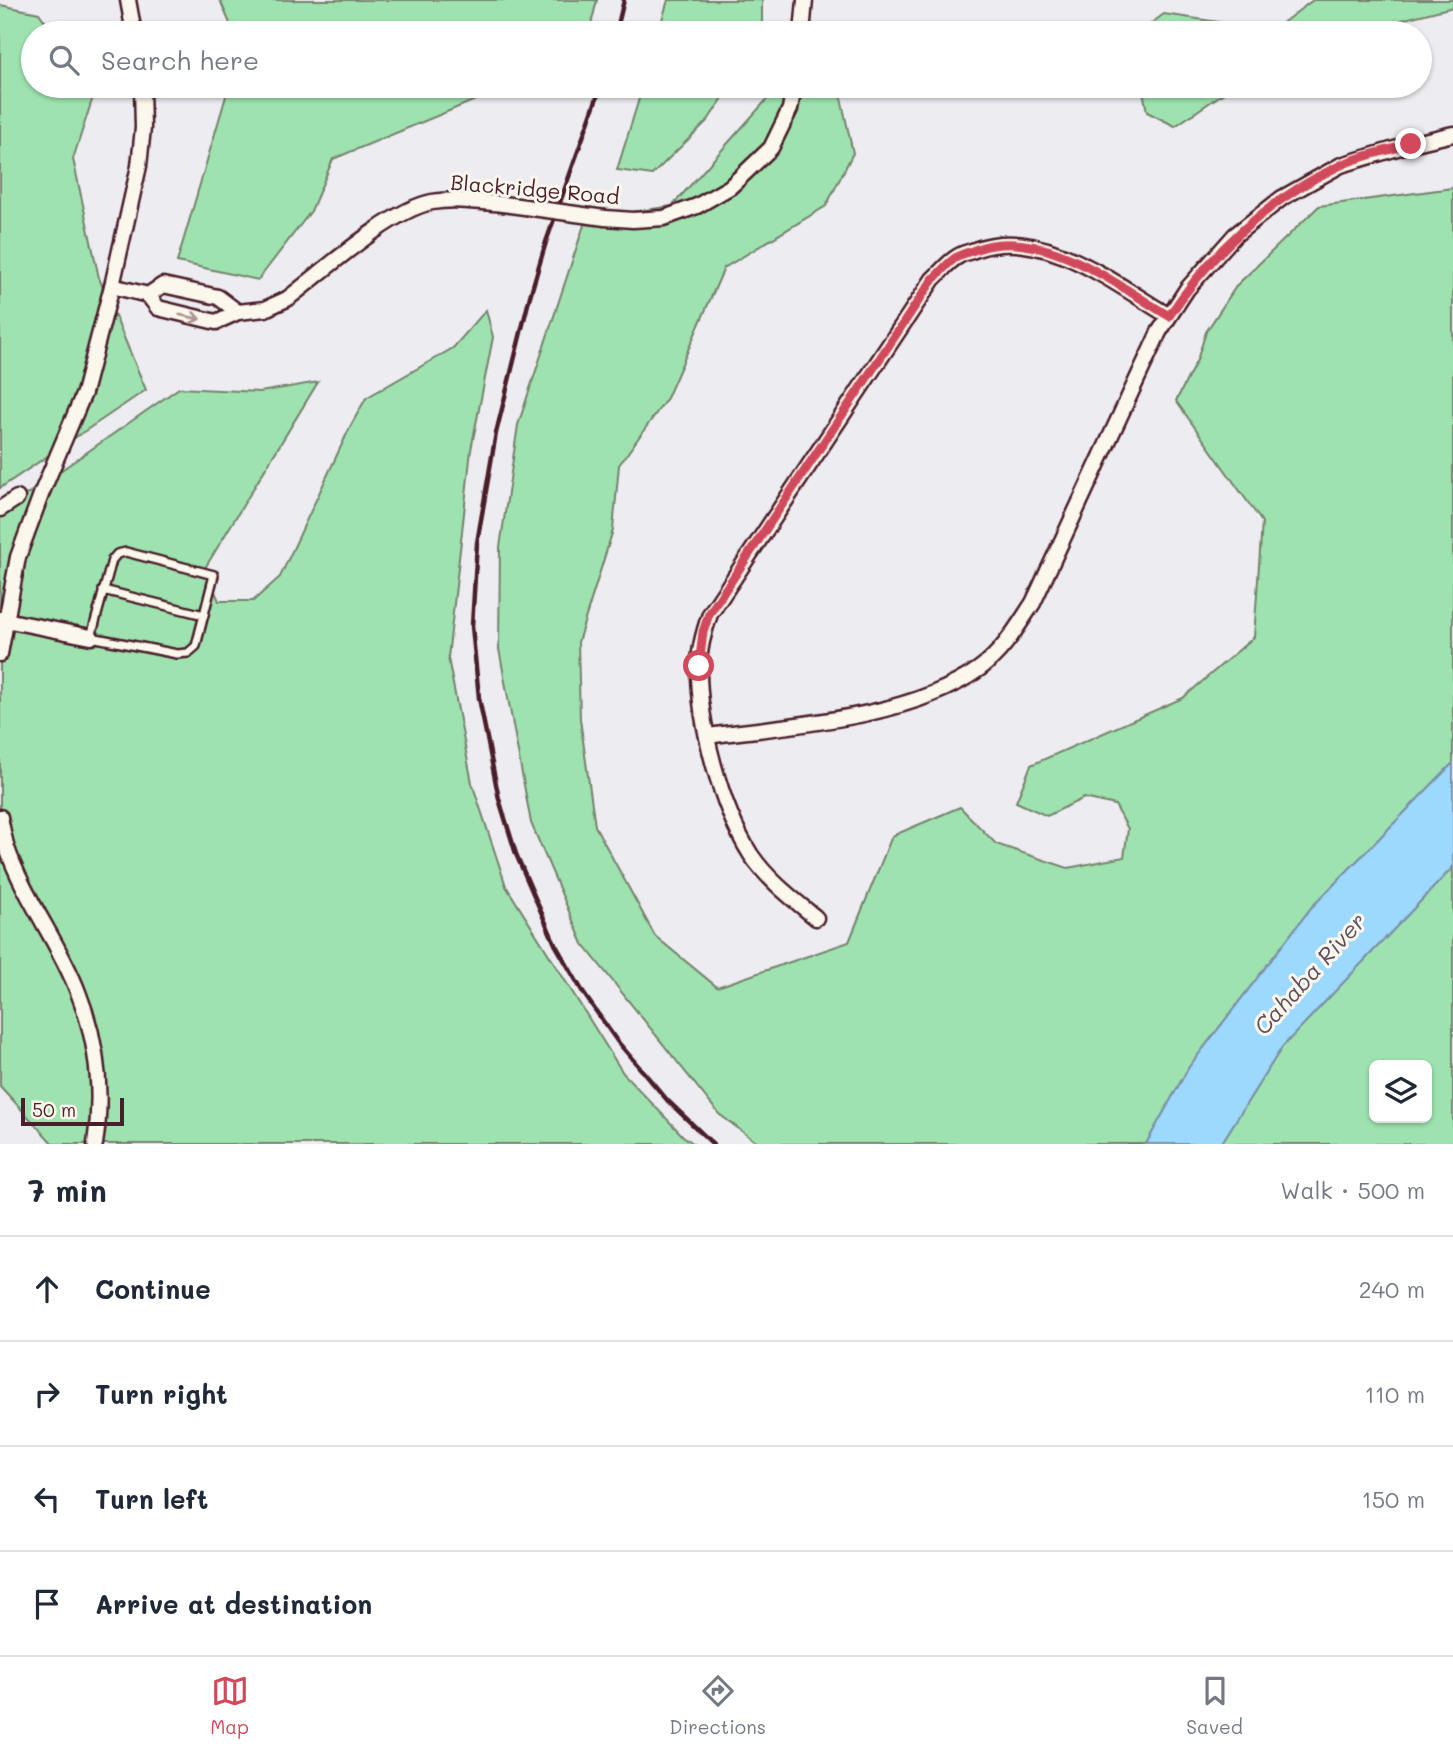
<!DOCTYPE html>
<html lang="en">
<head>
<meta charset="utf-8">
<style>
  :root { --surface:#fff; --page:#f6f6f7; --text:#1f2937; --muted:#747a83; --line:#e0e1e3; --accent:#d1495b }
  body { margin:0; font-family:Mali,sans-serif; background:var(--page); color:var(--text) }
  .controls { position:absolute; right:21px; bottom:21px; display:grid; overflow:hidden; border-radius:10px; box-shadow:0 2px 5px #0004 }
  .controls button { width:63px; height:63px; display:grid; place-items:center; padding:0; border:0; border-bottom:2px solid var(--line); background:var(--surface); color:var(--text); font:35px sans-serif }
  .scale { position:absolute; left:21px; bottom:18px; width:103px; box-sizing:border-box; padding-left:7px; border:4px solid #4a1f2b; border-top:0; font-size:19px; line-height:24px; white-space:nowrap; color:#4a1f2b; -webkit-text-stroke:5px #fbf7ec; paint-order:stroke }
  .stop { position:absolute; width:21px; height:21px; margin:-16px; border:5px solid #d1495b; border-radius:50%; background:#fff }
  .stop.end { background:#d1495b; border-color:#fff; box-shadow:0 2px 7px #0008 }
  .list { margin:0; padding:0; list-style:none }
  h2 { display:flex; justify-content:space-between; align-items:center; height:91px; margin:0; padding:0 28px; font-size:30px }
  h2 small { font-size:23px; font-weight:400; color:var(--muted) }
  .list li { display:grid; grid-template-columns:46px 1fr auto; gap:21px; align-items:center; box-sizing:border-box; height:105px; padding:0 28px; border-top:2px solid var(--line) }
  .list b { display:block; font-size:26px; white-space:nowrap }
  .list em { font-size:23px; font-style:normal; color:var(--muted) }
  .icon { flex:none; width:38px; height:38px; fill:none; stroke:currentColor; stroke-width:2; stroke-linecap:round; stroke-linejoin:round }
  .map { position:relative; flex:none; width:1453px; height:1144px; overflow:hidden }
  .search { position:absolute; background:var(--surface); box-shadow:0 2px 5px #0004; left:21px; right:21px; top:21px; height:77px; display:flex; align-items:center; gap:18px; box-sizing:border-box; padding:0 24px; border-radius:38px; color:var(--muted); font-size:26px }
  .sheet { height:511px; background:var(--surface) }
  nav { display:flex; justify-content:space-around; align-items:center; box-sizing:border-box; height:98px; border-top:2px solid var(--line); background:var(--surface); font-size:19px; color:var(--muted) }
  nav a { display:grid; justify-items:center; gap:4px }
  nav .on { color:var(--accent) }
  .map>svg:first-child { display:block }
  .green { fill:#9ee3af; stroke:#74816d; stroke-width:2; fill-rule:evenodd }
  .water { fill:#9cd9fd; stroke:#7b8fa9; stroke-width:2 }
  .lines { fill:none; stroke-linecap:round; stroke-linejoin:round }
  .service-casing { stroke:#4a1f2b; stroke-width:12 }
  .minor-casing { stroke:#4a1f2b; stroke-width:19 }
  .service { stroke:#fbf7ec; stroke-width:7 }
  .minor { stroke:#fbf7ec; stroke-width:14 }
  .rail { stroke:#4a1f2b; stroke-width:4.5 }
  .minor-bridge-casing { stroke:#4a1f2b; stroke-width:19; stroke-linecap:butt }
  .minor-bridge { stroke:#fbf7ec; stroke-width:14 }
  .oneway { stroke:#ab9695 }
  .route { stroke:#d1495b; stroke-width:9 }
  .labels { text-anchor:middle; stroke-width:6; stroke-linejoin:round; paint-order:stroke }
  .street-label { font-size:21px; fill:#4a1f2b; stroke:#fbf7ec }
  .water-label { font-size:23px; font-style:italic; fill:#5e4e60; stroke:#fbf7ec }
</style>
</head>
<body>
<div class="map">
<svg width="1453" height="1144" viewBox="0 0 1453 1144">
  <rect width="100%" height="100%" fill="#ededf1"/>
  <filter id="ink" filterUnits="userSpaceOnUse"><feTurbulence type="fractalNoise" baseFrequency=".0143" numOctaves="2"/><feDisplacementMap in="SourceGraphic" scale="14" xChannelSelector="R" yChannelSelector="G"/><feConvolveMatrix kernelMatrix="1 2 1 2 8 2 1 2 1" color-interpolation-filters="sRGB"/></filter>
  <g filter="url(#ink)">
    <g class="green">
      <polygon points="220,0 597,0 589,33 234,33"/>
      <polygon points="668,0 762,0 762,33 658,33"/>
      <polygon points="1313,0 1453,0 1453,7 1349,33 1138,33 1164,14 1273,30"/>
      <polygon points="0,5 39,13 53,33 33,33 33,86 88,86 94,94 73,159 99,278 146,390 0,488"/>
      <polygon points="229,86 534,86 497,91 333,159 311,211 258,280 177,262"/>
      <polygon points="643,86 731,86 708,120 652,175 617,170"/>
      <polygon points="789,86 834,86 840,93 853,153 826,206 724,268 667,398 619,465 613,530 578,642 580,719 595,826 655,936 717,987 849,942 892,836 960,807 996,844 1068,868 1124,857 1128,829 1115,805 1084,798 1047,816 1016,802 1031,765 1183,698 1254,637 1262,522 1176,401 1197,360 1206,332 1237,285 1319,206 1453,188 1453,763 1311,908 1189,1067 1146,1144 759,1144 719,1114 583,944 531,823 499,649 500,547 518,425 586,219 672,206 769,97"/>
      <polygon points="1142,86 1234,86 1175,126 1147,112"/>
      <polygon points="486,310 493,337 471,450 448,658 472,783 506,886 623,1073 683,1136 694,1144 53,1144 0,1086 0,513 179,388 260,392 318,382 205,568 219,601 253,601 280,577 350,427 366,398 453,348"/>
      <path d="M 1453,867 L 1453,1144 L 1221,1144 L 1282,1047 ZM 1374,1065 L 1427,1065 L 1427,1118 L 1374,1118 Z"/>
    </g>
    <polygon class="water" points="1453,763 1453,867 1282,1047 1221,1144 1146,1144 1189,1067 1311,908"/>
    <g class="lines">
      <defs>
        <g id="service">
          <polygon points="126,552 214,575 196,646 188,653 177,654 91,637 112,560 117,554"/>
          <polyline points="103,590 204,615"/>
        </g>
        <g id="minor">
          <polyline points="128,0 134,33"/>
          <polyline points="802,33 805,0"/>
          <polyline points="605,218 633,220 664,218 697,206 730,187 771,148 790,109 794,86"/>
          <path d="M 112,286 L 148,295 L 158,308 L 216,322 L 238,312 L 265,309 L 287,299 C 323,272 390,210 432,202 C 455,198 479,202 503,204"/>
          <polyline points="148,295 163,285 218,297 238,312"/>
          <polyline points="0,509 17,498"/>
          <polyline points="0,619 91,637"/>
          <polyline points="0,654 18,557 42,492 84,393 112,286 139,166 143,128 142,86"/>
          <path d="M 707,736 C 791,725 909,719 979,669 C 1003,652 1017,627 1033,603 L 1159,332 L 1187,289 L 1235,235 L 1282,198 L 1341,165 L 1411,144 L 1453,134"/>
          <path d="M 0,817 C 2,827 4,838 7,848 C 24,898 59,942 78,992 C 97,1040 103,1093 95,1144"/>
          <path d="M 816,918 C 793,899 768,880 751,855 C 721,808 698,721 699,666 C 699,648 704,631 710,614 L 933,279 C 941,272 948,262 957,257 C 962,253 971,252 977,249 C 1043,226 1115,284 1169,316"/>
        </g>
      </defs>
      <use href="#service" class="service-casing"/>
      <use href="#minor" class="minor-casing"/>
      <use href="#service" class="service"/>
      <use href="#minor" class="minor"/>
      <g class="rail">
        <polyline points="616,33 624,0"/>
        <polyline points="601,86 546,242 530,296 496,433 477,543 472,626 479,698 499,799 516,854 555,944 584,994 617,1041 668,1101 713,1144"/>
      </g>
      <defs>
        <polyline id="minor-bridge" points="503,204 605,218"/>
      </defs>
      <use href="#minor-bridge" class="minor-bridge-casing"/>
      <use href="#minor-bridge" class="minor-bridge"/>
    </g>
    <defs><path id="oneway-shaft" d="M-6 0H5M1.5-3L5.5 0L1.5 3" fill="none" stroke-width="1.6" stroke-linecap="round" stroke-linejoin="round" transform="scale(1.75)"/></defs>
    <use class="oneway" href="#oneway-shaft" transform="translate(190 317) rotate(12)"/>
  </g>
  <g class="lines" filter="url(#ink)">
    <path class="route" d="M 699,666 L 703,632 L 709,614 L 933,279 C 941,272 948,262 957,257 C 962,253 971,252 977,249 C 1043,226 1115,284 1169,316 C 1212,252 1269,199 1339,166 C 1361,155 1387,151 1411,144"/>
  </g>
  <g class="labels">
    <g class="street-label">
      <text transform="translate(535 190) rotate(5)" y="7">Blackridge Road</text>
    </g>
    <g class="water-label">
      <text transform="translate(1310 974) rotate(-48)" y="8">Cahaba River</text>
    </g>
  </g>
</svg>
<div class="controls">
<button><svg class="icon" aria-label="layers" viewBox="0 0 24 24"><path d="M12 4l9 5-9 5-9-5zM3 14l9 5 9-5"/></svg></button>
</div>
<div class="scale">50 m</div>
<div class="stop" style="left:699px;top:666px"></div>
<div class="stop end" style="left:1411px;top:144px"></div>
<div class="search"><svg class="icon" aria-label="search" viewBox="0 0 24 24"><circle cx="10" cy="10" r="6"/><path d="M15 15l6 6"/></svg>Search here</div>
</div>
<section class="sheet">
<h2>7 min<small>Walk · 500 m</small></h2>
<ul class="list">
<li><svg class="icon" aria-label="ahead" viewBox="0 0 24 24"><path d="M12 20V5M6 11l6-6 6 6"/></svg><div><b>Continue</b></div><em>240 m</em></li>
<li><svg class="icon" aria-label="right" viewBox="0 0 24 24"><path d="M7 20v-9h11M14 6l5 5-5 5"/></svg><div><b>Turn right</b></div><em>110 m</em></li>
<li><svg class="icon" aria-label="left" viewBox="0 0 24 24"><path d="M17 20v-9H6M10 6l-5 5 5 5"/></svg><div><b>Turn left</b></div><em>150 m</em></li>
<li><svg class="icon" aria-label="arrive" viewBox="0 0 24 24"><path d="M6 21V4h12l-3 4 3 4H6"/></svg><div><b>Arrive at destination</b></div></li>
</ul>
</section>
<nav>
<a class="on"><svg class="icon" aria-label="map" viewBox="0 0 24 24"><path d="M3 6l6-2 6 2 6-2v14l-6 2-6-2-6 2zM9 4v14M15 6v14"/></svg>Map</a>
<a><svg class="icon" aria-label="directions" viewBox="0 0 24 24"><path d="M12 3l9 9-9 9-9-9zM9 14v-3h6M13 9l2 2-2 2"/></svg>Directions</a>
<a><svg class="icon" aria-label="saved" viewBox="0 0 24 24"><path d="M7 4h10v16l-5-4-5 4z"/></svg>Saved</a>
</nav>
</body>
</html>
